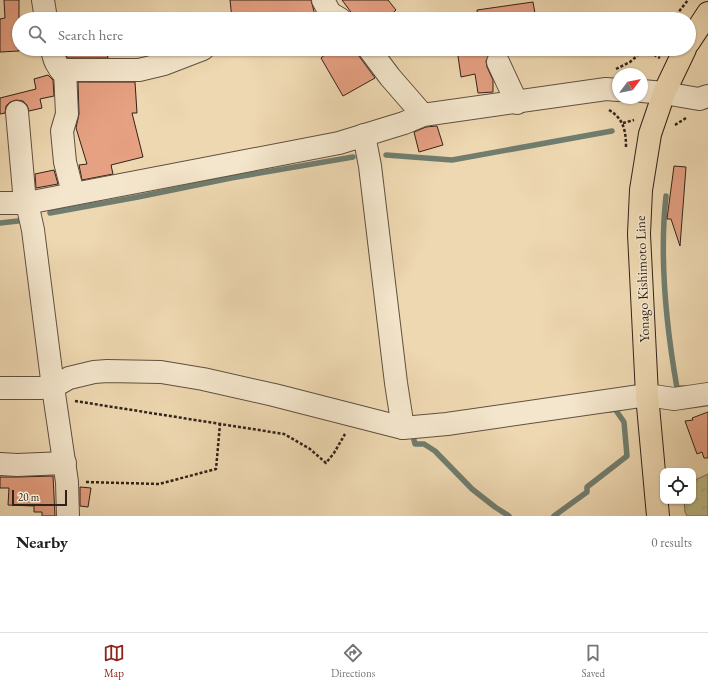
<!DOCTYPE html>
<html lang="en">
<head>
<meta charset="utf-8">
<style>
  :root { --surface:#fff; --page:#f2f2f2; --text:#202124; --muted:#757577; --line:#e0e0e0; --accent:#8f2418 }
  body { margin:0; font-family:"EB Garamond",serif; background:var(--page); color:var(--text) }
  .controls { position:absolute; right:12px; bottom:12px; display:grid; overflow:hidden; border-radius:8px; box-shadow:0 1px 3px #0004 }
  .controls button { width:36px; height:36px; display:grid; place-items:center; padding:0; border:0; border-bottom:1px solid var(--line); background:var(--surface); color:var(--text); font:20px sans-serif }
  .compass { position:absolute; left:612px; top:68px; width:36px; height:36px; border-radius:50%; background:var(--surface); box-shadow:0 1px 3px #0004; rotate:58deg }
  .scale { position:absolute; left:12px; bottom:10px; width:55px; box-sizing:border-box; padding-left:4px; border:2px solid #312219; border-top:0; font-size:11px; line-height:14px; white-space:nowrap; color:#312219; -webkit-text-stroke:3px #f4e6cc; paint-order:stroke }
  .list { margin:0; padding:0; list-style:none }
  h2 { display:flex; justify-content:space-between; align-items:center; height:52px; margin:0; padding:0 16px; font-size:17px }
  h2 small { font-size:13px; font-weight:400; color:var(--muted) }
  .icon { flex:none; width:22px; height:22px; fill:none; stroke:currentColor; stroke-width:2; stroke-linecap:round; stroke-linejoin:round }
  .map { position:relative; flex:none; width:708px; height:516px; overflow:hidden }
  .search { position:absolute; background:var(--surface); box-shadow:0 1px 3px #0004; left:12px; right:12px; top:12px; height:44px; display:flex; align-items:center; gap:10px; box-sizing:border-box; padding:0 14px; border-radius:22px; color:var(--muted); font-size:15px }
  .sheet { height:116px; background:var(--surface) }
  nav { display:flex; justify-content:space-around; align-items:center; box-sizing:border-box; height:56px; border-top:1px solid var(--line); background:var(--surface); font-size:11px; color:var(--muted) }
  nav a { display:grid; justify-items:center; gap:2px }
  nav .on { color:var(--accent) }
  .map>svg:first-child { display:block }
  .forest { fill:url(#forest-crowns); stroke:#787050 }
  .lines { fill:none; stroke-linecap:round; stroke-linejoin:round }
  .stream { stroke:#707d6f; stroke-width:5.5 }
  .building { fill:#e6a082; stroke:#312219 }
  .minor-casing { stroke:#60503f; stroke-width:24 }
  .major-casing { stroke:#312219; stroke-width:24 }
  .path { stroke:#312219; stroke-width:2.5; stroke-dasharray:3 2; stroke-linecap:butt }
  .minor { stroke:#f4e6cc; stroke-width:22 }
  .major { stroke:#eed8b1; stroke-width:22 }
  .labels { text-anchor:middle; stroke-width:3; stroke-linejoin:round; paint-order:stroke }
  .street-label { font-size:14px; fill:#312219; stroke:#f4e6cc }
</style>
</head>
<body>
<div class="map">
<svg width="708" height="516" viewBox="0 0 708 516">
  <defs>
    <pattern id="forest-crowns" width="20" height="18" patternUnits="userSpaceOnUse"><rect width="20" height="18" fill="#bebd88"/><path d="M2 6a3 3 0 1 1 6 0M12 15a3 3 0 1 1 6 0" fill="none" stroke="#a4a275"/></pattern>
  </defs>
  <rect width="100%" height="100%" fill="#eed8b1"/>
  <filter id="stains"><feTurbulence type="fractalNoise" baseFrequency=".005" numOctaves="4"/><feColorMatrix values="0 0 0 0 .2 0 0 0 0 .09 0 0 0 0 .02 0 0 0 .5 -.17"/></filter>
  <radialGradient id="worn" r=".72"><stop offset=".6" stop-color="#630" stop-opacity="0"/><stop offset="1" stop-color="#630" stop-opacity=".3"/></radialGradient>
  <polygon class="forest" points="708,474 708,516 687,516 685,512 684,501 693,501 693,481"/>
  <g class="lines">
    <g class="stream">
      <polyline points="386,155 452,160 612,131"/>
      <path d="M 666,196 C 659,259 666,325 677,388 L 684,388"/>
      <polyline points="50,213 138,197 231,178 353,157"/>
      <polyline points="0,223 18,221"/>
      <polyline points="413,436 415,444 424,444 435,451 472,489 495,507 509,516"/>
      <polyline points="554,516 587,492 587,487 627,456 624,422 615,409 610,410"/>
    </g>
  </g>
  <g class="building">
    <polygon points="4,0 19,0 19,51 0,52 0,19 5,18"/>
    <polygon points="230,0 311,0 316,19 232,19"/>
    <polygon points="342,0 388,0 396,10 386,19 356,19"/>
    <polygon points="533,2 536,19 478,19 477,10"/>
    <polygon points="65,49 93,49 93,53 107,53 108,58 67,58"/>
    <polygon points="332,49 357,49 359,56 375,78 343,96 321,58"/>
    <polygon points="457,49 489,49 490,53 486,61 487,67 493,80 493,92 478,93 475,74 461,77"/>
    <polygon points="48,75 53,80 54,96 40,99 42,108 29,111 27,105 23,101 16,100 10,102 6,106 5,113 0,114 0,98 36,89 34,79"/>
    <polygon points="78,82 135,82 137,113 132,113 143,157 111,165 113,174 82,180 79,165 87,164 76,128 79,114"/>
    <polygon points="437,126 443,145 419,152 414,132 426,127"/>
    <polygon points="674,166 686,167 680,246 671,219 667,219"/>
    <polygon points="54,170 58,184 36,188 35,174"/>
    <polygon points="708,412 708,458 704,458 702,452 697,454 685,421 693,420 692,418"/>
    <polygon points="53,476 55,516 42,516 42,512 34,512 34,506 8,505 9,488 0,488 0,477 18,477"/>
    <polygon points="80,487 91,488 88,507 80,506"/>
  </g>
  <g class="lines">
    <defs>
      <g id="minor">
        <polyline points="43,0 46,19"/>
        <polyline points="323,0 330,13 340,19"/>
        <path d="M 52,49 C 54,60 57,67 65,75"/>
        <polyline points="369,49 390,77 423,115"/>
        <polyline points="498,62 517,103"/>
        <polyline points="642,91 664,93 699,99 708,96"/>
        <polyline points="17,112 25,203"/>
        <polyline points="364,135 370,166 396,383 403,428"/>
        <polyline points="73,193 65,162 62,131 67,114 65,70 139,70 164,64 203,49"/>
        <polyline points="0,203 27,203 339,143 404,123 423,115 606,89 618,90"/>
        <polyline points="27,203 33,230 53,387 67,482 68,516"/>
        <polyline points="0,388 40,388 53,387 69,378 94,372 107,371 161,372 203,379 274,395 403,428 447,424 647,395 674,399 708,394"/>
        <polyline points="0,464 17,465 65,463"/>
      </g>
      <g id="major">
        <polyline points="689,42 708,13"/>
        <polyline points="658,516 647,395 639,234 641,190 650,134 664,93 685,49"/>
      </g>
    </defs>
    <use href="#minor" class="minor-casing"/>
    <use href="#major" class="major-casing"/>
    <g class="path">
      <polyline points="673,19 688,0"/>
      <polyline points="645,50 660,58"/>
      <polyline points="616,69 630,62 645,49"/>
      <path d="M 609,110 C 624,119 626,131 626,148"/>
      <polyline points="623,123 634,120"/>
      <polyline points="675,125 686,118"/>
      <polyline points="75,401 284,434 310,449 326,463 334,453 345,434"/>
      <polyline points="86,482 159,484 216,469 220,424"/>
    </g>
    <use href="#minor" class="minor"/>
    <use href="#major" class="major"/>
  </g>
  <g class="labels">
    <g class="street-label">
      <text transform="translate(642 279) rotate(-92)" y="5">Yonago Kishimoto Line</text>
    </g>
  </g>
  <rect width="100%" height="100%" filter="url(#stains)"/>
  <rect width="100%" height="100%" fill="url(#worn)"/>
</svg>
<div class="controls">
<button><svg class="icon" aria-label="locate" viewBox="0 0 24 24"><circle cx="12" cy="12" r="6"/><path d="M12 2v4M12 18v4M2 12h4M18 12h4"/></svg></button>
</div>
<svg class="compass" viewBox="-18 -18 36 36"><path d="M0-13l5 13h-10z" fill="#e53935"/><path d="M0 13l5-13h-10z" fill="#757577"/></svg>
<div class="scale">20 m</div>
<div class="search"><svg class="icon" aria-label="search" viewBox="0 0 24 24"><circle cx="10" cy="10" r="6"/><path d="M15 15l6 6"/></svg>Search here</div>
</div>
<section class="sheet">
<h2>Nearby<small>0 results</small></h2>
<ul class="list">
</ul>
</section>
<nav>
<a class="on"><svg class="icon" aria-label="map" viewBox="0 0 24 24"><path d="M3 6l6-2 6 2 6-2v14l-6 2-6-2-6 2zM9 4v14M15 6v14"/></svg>Map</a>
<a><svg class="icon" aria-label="directions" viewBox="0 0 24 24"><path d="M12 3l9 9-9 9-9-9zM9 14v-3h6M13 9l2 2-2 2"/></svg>Directions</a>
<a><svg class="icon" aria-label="saved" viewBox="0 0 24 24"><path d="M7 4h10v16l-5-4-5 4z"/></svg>Saved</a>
</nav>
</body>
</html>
